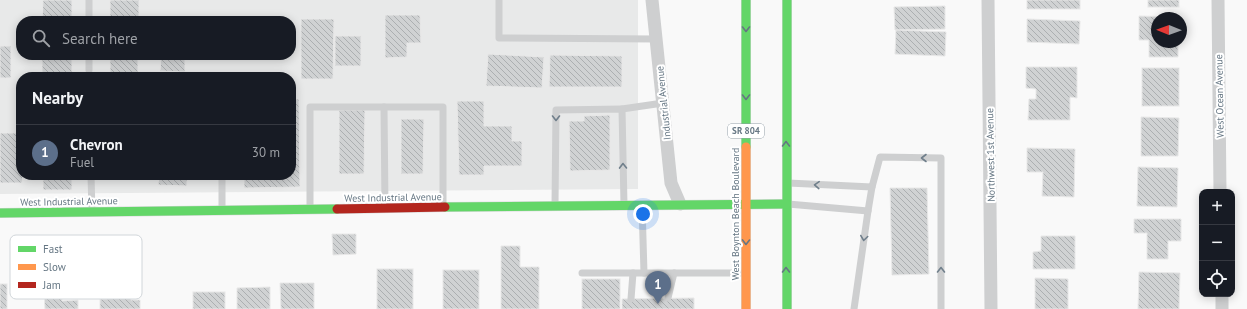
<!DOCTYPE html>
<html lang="en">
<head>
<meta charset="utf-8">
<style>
  :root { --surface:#171b24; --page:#242831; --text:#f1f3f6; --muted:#9ea1a6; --line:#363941; --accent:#99a4ac }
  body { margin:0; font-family:"PT Sans",sans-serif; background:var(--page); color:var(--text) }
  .controls { position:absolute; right:12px; bottom:12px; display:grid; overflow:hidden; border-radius:8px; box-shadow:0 2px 10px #0003 }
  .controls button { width:36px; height:36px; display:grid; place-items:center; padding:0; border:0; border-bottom:1px solid var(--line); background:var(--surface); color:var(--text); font:20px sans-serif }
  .compass { position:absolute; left:1151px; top:12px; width:36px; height:36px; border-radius:50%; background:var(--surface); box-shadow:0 2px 10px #0003; rotate:271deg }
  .you { position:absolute; left:643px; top:214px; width:14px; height:14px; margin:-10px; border:3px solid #fff; border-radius:50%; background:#1a73e8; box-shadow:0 0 0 6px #1a73e833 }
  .badge { display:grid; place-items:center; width:26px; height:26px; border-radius:50%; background:var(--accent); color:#fff; font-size:13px; font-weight:700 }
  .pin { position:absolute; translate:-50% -33px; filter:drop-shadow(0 1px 2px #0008) }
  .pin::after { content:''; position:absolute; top:21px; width:14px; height:12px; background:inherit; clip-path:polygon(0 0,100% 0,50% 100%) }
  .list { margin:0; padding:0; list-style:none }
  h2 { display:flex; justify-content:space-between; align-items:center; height:52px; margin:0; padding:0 16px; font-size:17px }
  h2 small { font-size:13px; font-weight:400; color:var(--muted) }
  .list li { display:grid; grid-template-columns:26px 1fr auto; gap:12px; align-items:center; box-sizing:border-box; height:56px; padding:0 16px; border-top:1px solid var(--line) }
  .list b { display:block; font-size:15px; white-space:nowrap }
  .list p { margin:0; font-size:13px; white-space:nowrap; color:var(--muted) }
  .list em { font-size:13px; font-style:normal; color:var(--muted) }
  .icon { flex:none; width:22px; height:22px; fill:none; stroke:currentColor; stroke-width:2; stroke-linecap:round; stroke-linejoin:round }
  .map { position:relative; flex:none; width:1247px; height:309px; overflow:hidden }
  .search { position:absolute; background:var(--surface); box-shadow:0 2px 10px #0003; left:16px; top:16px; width:280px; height:44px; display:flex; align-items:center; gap:10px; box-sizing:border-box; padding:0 14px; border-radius:16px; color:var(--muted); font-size:15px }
  .panel { position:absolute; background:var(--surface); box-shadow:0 2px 10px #0003; left:16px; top:72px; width:280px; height:108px; border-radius:16px }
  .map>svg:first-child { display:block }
  .built { fill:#e8e9e9; fill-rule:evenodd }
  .building { fill:url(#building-back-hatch); stroke:#e8e8e8 }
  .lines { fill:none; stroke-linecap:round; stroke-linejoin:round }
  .fast-casing { stroke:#d5d6d7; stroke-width:10 }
  .slow-casing { stroke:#d5d6d7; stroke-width:10 }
  .jam-casing { stroke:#d5d6d7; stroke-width:10 }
  .lane { stroke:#cecfd0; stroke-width:7 }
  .street { stroke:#cecfd0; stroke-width:13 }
  .fast { stroke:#63d668; stroke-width:9 }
  .slow { stroke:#ff974d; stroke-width:9 }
  .jam { stroke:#b3261e; stroke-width:9 }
  .oneway { stroke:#657683 }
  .oneway2 { stroke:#707f8b }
  .labels { text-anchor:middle; stroke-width:4; stroke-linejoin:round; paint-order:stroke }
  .shield { fill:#fff; stroke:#939fa8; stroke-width:1 }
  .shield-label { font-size:9px; font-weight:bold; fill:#657683 }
  .street-label { font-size:10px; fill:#657683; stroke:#fff }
  .key { fill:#fff; stroke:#d1d6da; stroke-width:1 }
  .key-label { font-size:11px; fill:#657683 }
</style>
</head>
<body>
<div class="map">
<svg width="1247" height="309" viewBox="0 0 1247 309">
  <defs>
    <pattern id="building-back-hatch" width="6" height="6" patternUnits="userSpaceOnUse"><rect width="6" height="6" fill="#d0d2d3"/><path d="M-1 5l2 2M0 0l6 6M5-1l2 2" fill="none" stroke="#acafb1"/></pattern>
  </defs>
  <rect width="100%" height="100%" fill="#f9f9f9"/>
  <path class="built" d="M 0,0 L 638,0 L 638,189 L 0,194 ZM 21,21 L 291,21 L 291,55 L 21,55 ZM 21,77 L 291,77 L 291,175 L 21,175 Z"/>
  <g class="building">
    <polygon points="43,0 72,0 72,21 42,21"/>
    <rect x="110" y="0" width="29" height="21"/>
    <rect x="1027" y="0" width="53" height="9"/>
    <rect x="1148" y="0" width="31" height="7"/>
    <polygon points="945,6 945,29 895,30 894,7"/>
    <polygon points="385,15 420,15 421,43 407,43 407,57 385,58"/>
    <polygon points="1139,16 1178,17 1178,18 1157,18 1157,42 1178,42 1178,57 1149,57 1149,40 1139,40"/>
    <polygon points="301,19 334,19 333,79 301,79"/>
    <polygon points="1027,19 1080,21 1079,44 1027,42"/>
    <polygon points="896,30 946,32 945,56 895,54"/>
    <rect x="335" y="36" width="26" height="30"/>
    <rect x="0" y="46" width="11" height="32"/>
    <polygon points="488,54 544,57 542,88 486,86"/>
    <rect x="42" y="55" width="30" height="22"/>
    <rect x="110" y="55" width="28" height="22"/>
    <polygon points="161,55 185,55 185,72 160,71"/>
    <polygon points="550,55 622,56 622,87 549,87"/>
    <polygon points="1026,67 1077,67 1077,98 1070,97 1070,120 1028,120 1029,99 1036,99 1036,89 1026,88"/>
    <rect x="1142" y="68" width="37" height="38"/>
    <polygon points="291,99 299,99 300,187 244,188 244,175 291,175"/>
    <polygon points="457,101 484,101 484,126 512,126 512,141 522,141 522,166 484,166 484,175 459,175"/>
    <polygon points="339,110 365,110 364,174 339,174"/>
    <polygon points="610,115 610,170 570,171 569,121 584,121 584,116"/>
    <polygon points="1141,117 1179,118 1178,156 1141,156"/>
    <polygon points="401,119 424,119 423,174 401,174"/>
    <polygon points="0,133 21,133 21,175 23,175 22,183 0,183"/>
    <polygon points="1027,148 1075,149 1074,197 1042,196 1043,172 1027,172"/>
    <polygon points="1138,167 1178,168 1177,207 1137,206"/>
    <rect x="43" y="175" width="29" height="15"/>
    <polygon points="159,175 187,175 187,186 158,185"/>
    <polygon points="890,188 927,188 929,274 892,275"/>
    <polygon points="1134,219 1181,219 1181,241 1168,241 1168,259 1147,259 1147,233 1134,233"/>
    <polygon points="332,234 356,234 356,254 333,255"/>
    <polygon points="1041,236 1075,236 1075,269 1033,269 1033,252 1041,251"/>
    <polygon points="501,246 520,246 520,267 539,267 539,309 501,309"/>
    <rect x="377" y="269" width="36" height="40"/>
    <rect x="443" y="270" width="36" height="39"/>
    <polygon points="1139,272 1180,273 1179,309 1138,309"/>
    <polygon points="1035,278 1068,279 1068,309 1035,309"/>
    <polygon points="108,279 131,279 131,300 140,300 140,309 100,309 100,299 108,299"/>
    <rect x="582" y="279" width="38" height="30"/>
    <polygon points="280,283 314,283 314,309 281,309"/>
    <rect x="0" y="284" width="7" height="25"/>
    <polygon points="270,287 270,309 237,309 237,288"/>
    <polygon points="44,292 61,292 62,301 78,300 78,309 45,309"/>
    <rect x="193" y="292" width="32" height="17"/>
    <polygon points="694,298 694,309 622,309 622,299"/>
  </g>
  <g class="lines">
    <defs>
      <g id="fast">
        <polyline points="746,0 746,147"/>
        <polyline points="787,0 787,309"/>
        <polyline points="445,207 786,204"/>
        <polyline points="0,213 337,209"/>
      </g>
      <polyline id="slow" points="746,147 746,309"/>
      <polyline id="jam" points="337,209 445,207"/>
    </defs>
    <use href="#fast" class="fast-casing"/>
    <use href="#slow" class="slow-casing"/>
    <use href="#jam" class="jam-casing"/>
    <g class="lane">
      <polyline points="89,0 89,21"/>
      <polyline points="499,0 499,38 656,39"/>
      <polyline points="89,55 89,70"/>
      <polyline points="384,107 385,207"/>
      <polyline points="622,109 663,103"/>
      <polyline points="91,175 92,212"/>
      <polyline points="788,183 872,187 880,157 941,158 941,309"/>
      <polyline points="788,204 868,211 854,309"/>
      <polyline points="555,205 556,110 622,109 624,205"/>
      <polyline points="642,205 644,273"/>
      <polyline points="310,208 310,107 443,107 443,207"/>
      <polyline points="222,210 222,175"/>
      <polyline points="868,211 872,187"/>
      <polyline points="582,273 745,273"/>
      <polyline points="668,298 674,273"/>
      <polyline points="631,299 633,273"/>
    </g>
    <g class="street">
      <polyline points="652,0 671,183 680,204"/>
      <polyline points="988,0 991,309"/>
      <polyline points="1218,0 1220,192"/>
      <polyline points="1222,294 1222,309"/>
    </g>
    <use href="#fast" class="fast"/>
    <use href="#slow" class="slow"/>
    <use href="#jam" class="jam"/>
  </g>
  <defs><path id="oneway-chevron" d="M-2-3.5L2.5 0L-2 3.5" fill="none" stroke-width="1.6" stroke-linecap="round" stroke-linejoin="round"/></defs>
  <g class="oneway">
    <use href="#oneway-chevron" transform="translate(746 29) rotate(90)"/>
    <use href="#oneway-chevron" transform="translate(746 97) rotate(90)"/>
    <use href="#oneway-chevron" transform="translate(786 144) rotate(-90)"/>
    <use href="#oneway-chevron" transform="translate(746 242) rotate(91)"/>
    <use href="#oneway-chevron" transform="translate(786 270) rotate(-90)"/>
  </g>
  <g class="oneway2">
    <use href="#oneway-chevron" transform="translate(556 118) rotate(90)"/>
    <use href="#oneway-chevron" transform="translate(924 158) rotate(-180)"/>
    <use href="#oneway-chevron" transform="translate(623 166) rotate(-91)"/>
    <use href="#oneway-chevron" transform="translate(817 185) rotate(-177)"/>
    <use href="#oneway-chevron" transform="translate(864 238) rotate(98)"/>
    <use href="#oneway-chevron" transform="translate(941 270) rotate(-90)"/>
  </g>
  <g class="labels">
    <rect class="shield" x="728" y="124" width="36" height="14" rx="3"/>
    <g class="shield-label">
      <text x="746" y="134">SR 804</text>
    </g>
    <g class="street-label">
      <text transform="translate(1219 96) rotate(-91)" y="4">West Ocean Avenue</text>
      <text transform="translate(663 103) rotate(-96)" y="4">Industrial Avenue</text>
      <text transform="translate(990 155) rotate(-91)" y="4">Northwest 1st Avenue</text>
      <text transform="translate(393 197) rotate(-1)" y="4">West Industrial Avenue</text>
      <text transform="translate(69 201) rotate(-1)" y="4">West Industrial Avenue</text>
      <text transform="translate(735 214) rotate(-90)" y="4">West Boynton Beach Boulevard</text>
    </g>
  </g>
  <rect x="10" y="235" width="132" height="64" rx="6" class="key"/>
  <rect x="18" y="246" width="18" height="6" fill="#63d668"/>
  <rect x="18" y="264" width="18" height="6" fill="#ff974d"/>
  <rect x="18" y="282" width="18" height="6" fill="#b3261e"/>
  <g class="key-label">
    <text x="43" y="253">Fast</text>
    <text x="43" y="271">Slow</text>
    <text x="43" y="289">Jam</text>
  </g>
</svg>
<div class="controls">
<button>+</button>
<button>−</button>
<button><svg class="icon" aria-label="locate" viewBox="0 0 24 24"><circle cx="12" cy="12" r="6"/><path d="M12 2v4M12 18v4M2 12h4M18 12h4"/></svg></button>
</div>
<svg class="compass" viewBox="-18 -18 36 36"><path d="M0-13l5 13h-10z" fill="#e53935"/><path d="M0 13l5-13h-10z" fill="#9ea1a6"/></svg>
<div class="you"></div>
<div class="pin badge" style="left:658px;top:304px;background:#5c6f8a">1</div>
<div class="search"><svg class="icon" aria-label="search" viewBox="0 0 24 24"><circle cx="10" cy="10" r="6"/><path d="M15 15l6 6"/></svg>Search here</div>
<section class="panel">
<h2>Nearby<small></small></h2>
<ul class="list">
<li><span class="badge" style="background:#5c6f8a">1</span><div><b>Chevron</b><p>Fuel</p></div><em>30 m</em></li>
</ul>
</section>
</div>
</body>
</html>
